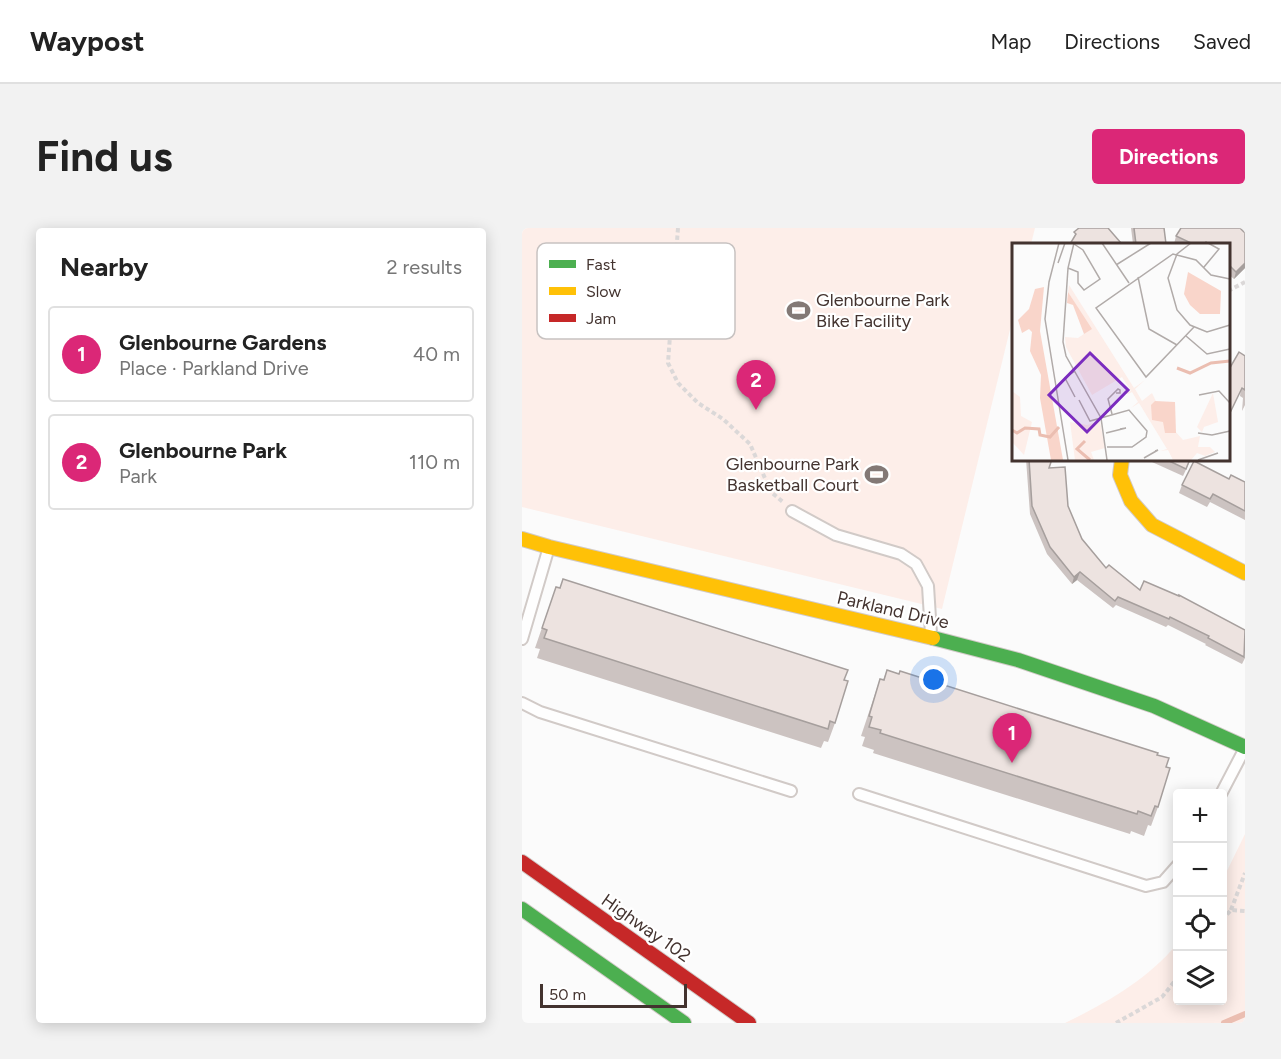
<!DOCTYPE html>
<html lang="en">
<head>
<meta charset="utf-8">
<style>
  :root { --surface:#fff; --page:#f2f2f2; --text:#222; --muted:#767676; --line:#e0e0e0; --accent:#db2777 }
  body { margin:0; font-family:Figtree,sans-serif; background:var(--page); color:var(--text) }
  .controls { position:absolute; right:18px; bottom:18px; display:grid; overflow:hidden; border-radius:6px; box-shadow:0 3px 15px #0003 }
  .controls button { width:54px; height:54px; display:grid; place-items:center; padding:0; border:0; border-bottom:2px solid var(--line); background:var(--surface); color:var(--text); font:30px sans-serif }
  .scale { position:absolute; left:18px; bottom:15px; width:147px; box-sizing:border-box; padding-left:6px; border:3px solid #43332f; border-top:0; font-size:16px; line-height:21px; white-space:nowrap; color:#43332f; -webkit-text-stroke:4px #fff; paint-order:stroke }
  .you { position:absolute; left:412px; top:452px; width:21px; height:21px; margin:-15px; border:4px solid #fff; border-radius:50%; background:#1a73e8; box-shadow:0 0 0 9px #1a73e833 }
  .badge { display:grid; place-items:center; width:39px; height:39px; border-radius:50%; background:var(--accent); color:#fff; font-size:20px; font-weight:700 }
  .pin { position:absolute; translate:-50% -50px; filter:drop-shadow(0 2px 3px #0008) }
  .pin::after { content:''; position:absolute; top:32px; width:21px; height:18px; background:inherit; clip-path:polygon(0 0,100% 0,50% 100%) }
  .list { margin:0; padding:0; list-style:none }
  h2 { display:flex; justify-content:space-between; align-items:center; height:78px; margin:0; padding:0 24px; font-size:26px }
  h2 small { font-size:20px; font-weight:400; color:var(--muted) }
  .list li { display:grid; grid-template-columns:39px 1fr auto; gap:18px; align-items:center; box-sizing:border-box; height:96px; margin:0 12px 12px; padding:0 12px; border:2px solid var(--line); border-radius:6px }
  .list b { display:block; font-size:22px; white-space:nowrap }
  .list p { margin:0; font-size:20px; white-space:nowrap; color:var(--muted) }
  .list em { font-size:20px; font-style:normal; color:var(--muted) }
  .icon { flex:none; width:33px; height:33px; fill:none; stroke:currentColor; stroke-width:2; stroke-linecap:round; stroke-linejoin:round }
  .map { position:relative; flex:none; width:723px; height:795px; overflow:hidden; border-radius:6px }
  header { display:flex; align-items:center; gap:36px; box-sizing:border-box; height:84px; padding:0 30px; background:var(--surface); border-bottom:2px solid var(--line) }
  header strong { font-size:28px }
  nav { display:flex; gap:33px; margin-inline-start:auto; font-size:21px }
  .intro { display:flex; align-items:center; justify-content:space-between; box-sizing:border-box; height:144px; padding:0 36px }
  h1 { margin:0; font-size:42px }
  .button { padding:15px 27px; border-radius:6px; background:var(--accent); color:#fff; font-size:21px; font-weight:700 }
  main { display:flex; gap:36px; padding:0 36px }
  aside { flex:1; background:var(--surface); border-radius:6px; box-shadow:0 3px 15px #0003 }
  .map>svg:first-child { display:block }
  .green { fill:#fdeee9 }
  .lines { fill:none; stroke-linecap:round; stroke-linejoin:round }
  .stream { stroke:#ebbeb1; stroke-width:6 }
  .lane-casing { stroke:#d1cac7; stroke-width:14 }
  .fast-casing { stroke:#d1cac7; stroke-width:16 }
  .slow-casing { stroke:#d1cac7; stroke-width:16 }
  .jam-casing { stroke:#d1cac7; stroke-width:16 }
  .path { stroke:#dbd8d8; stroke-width:4; stroke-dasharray:4.5 3; stroke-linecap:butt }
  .lane { stroke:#fefefe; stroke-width:10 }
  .fast { stroke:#4caf50; stroke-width:14 }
  .slow { stroke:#ffc107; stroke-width:14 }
  .jam { stroke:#c62828; stroke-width:14 }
  .wall { fill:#ccc3c1 }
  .shaded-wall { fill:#a69f9d }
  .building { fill:#ede3e0; stroke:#a69f9d; stroke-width:1.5 }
  .labels { text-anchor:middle; stroke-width:4.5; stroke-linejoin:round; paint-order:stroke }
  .poi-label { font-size:18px; fill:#43332f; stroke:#fff; text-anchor:start }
  .street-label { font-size:18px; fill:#43332f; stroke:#fff }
  .inset-river { fill:none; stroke:#ebbeb1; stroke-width:3 }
  .inset-road { fill:none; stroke:#b1aba9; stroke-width:1.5 }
  .view { fill:#7b2cbf; fill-opacity:0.15; stroke:#7b2cbf; stroke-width:3 }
  .inset-edge { fill:none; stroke:#43332f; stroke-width:3 }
  .key { fill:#fff; stroke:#c7c2c1; stroke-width:1.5 }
  .key-label { font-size:16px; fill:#43332f }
</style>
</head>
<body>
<header>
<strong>Waypost</strong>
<nav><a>Map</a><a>Directions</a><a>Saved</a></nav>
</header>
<div class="intro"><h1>Find us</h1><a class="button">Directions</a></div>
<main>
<aside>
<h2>Nearby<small>2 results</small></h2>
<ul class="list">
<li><span class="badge">1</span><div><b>Glenbourne Gardens</b><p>Place · Parkland Drive</p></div><em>40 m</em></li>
<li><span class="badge">2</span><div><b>Glenbourne Park</b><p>Park</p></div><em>110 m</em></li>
</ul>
</aside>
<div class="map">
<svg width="723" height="795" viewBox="0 0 723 795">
  <rect width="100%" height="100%" fill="#fbfbfb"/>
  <g class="green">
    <polygon points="0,0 513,0 509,16 492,16 492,85 420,381 0,279"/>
    <path d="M 723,606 L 723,795 L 543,795 C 584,775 625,752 655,716 L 656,772 L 700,772 L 701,651 Z"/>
  </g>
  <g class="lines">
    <polyline class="stream" points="702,795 723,786"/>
    <defs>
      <g id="lane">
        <polyline points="270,283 314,307 379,326 394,336 406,358 409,406"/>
        <polyline points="0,411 27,319"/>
        <polyline points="0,475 18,484 269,563"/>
        <polyline points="337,566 624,658 641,654 656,637"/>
        <polyline points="699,566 723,520"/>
      </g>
      <g id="fast">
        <polyline points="411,410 496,432 632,478 723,519"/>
        <polyline points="0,681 162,795"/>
      </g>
      <g id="slow">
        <polyline points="600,231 598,247 609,273 630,297 723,345"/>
        <polyline points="0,311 27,319 411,410"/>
      </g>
      <polyline id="jam" points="0,634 227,795"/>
    </defs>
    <use href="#lane" class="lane-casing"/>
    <use href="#fast" class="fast-casing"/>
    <use href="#slow" class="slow-casing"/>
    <use href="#jam" class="jam-casing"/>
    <g class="path">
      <polyline points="156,0 146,135 156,155 176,175 201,191 228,216 249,264 261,274"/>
      <polyline points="706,63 723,54"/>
      <polyline points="709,682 723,645"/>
      <polyline points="700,692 709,682 723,683"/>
      <polyline points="594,795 640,769 656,749"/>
    </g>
    <use href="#lane" class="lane"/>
    <use href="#fast" class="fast"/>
    <use href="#slow" class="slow"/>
    <use href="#jam" class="jam"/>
  </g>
  <g class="wall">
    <polygon points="609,0 642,0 644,16 611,16"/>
    <polygon points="718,0 723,40 712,51 706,46 706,16 652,16 654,8"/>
    <polygon points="723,128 723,177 720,183 721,170 718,168"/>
    <polygon points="504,231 530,231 527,240 546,278 560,311 584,340 618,362 657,368 723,430 720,436 683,417 684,416 646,397 644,399 594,377 591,380 555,352 550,356 525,326 508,286"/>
    <polygon points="630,231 669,231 661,248 630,234"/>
    <polygon points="707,251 723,254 723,292 688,274 685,279 657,265 660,257"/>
    <polygon points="34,359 322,452 313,495 306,514 302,513 299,520 15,430 18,421 13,420"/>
    <polygon points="365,442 635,527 644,539 636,579 629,598 626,597 622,608 609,603 608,606 351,525 352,522 340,518 343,509 339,508 358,451 361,452"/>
  </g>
  <g class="shaded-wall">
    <polygon points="723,35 723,40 712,51 714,44"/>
    <polygon points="558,344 555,352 550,356 552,349"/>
  </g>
  <g class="building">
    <polygon points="557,0 586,0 599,15 597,16 548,16 554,6 552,4"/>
    <polygon points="612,0 642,0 644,16 614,16"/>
    <polygon points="659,0 718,0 723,5 723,35 714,44 706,36 706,16 686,16 684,14 682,16 671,16 654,8"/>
    <polygon points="717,124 723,128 723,162 720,160 706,189 706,143"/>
    <polygon points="507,231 530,231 527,240 543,239 546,278 560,311 584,340 587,337 618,362 622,353 657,368 657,367 723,402 722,429 686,410 687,408 648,389 647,391 596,369 593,373 558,344 552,349 528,319 510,278"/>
    <polygon points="643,231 668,231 664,241"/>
    <polygon points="672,233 707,251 709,247 723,254 723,283 691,266 688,271 660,257"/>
    <polygon points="41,351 326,442 322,452 326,453 313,495 308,493 306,501 22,410 25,402 20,400 34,359 38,360"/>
    <polygon points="365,442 377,446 378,443 636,525 635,527 647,530 644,539 648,540 636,579 633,578 629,588 616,583 615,586 358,505 359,502 347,499 350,489 347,488 358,451 362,452"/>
  </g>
  <defs>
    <symbol id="stadium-bare" viewBox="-9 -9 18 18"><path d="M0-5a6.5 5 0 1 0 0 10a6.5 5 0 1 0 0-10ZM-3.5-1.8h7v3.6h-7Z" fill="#837976" stroke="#fff" stroke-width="2.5" paint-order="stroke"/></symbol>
  </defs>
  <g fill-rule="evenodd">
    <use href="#stadium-bare" x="260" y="66" width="33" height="33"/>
    <use href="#stadium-bare" x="338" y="230" width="33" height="33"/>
  </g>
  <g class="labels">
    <g class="poi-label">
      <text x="294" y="78">Glenbourne Park<tspan x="294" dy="21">Bike Facility</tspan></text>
      <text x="337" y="242" text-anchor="end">Glenbourne Park<tspan x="337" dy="21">Basketball Court</tspan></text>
    </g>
    <g class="street-label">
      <text transform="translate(371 382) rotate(13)" y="6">Parkland Drive</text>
      <text transform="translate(124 700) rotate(35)" y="6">Highway 102</text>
    </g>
  </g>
  <g transform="translate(490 15)">
    <rect width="218" height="218" fill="#fbfbfb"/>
    <path d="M 57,42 L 122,145 L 133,137 L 123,146 L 130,158 L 140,150 L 153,177 L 171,197 L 188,193 L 186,204 L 198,204 L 203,209 L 193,213 L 185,210 L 179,217 L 161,217 L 156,207 L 148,208 L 155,206 L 127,160 L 119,165 L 126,159 L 120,149 L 116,151 L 111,150 L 119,148 L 110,134 L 80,152 L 54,104 L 53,94 L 66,95 L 79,86 L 56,49 ZM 201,150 L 206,179 L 192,184 L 190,189 L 185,184 ZM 88,178 L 93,205 L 79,209 L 82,217 L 63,217 L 58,179 L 75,182 Z" fill="#fdeee9"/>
    <path d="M 176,29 L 209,48 L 208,71 L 188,71 L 178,62 L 172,51 ZM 32,44 L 28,88 L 51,217 L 39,217 L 28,155 L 29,132 L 18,108 L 20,89 L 17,86 L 10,90 L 6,77 L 17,66 L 23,46 ZM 56,49 L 80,86 L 72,91 L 61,62 L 55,60 ZM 143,158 L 163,159 L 164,190 L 153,190 L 151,179 L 140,177 L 139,162 Z" fill="#f9d5ca"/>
    <path d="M 0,148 L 8,154 L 9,173 L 20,179 L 12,212 L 0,199 Z" fill="#fdeee9"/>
    <path class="inset-river" d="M 165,125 L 178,130 L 199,120 L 218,118M 0,187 L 5,190 L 13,185 L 27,186 L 28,192 L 38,194 L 47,184M 73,198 L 65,206 L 78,217"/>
    <path class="inset-road" d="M 47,0 L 37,39 L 33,76 L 56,217M 62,0 L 56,25 L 51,99 L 54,113 L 89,175 L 95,217M 90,0 L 117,40M 179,0 L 165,11 L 156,35 L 165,67 L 178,82 L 195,89 L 218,82M 46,20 L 53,0M 104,22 L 139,0M 192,24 L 207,6 L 196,0M 56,25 L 66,29 L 66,40 L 72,47 L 88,36 L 71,7 L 62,1M 126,34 L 137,86 L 165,102M 182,84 L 134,134 L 84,65 L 161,11 L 184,17 L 199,32 L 218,36M 174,93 L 195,111 L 218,106M 63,128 L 53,135 L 63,154M 187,152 L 207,148 L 218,160M 67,157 L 78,178 L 117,167 L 135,188 L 134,194 L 120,204 L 95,204M 100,171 L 96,156 L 106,146 L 108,147 L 108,150 L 104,150M 94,190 L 114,185 L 108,186M 186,190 L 200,192 L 218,188M 132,215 L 146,207 L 143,208M 186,217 L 206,210"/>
    <path class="view" d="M 78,110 L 116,147 L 75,189 L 37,152 Z"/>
    <rect width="218" height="218" class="inset-edge"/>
  </g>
  <rect x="15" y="15" width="198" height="96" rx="9" class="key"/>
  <rect x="27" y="32" width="27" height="8" fill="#4caf50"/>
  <rect x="27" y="59" width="27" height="8" fill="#ffc107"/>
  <rect x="27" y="86" width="27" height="8" fill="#c62828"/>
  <g class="key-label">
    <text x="64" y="42">Fast</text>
    <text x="64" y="69">Slow</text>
    <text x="64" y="96">Jam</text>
  </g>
</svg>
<div class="controls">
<button>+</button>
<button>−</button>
<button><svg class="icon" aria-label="locate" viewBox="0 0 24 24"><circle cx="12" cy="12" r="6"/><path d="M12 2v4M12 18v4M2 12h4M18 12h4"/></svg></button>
<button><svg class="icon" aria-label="layers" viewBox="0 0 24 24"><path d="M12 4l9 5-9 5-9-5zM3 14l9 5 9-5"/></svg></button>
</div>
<div class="scale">50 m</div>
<div class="you"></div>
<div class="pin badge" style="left:490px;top:535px">1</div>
<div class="pin badge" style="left:234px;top:182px">2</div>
</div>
</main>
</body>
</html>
